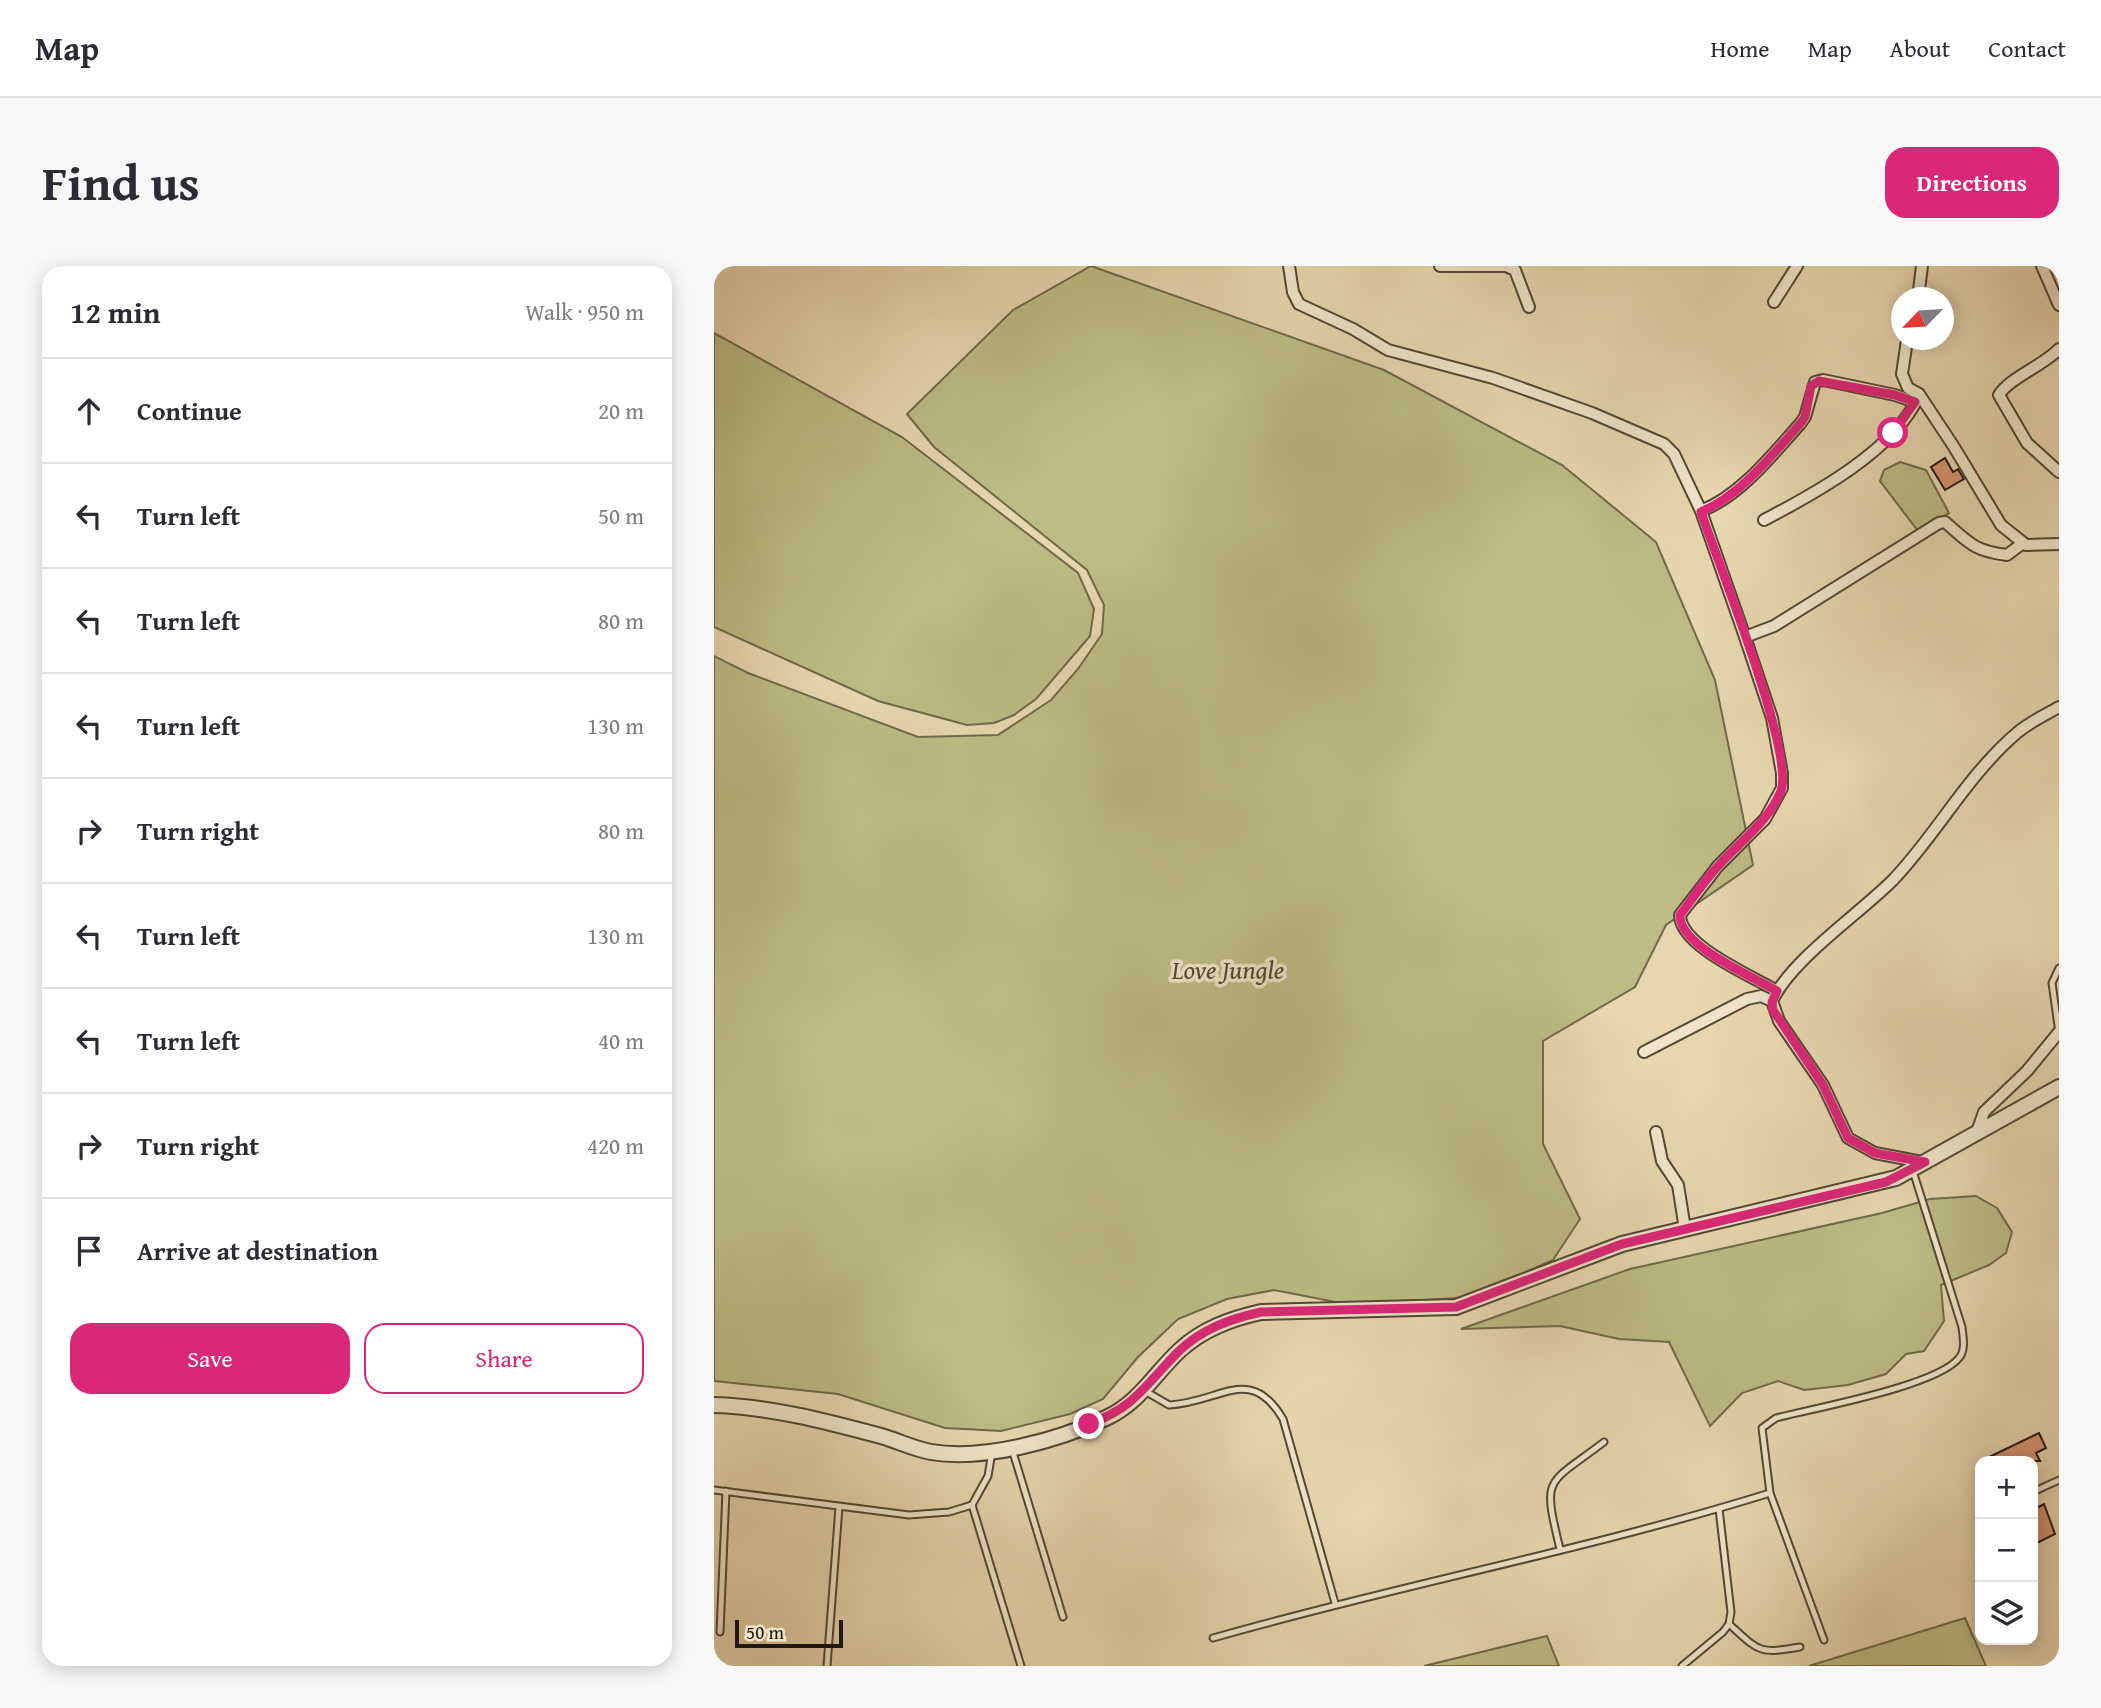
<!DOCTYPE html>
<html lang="en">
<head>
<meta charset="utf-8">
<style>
  :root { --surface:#fff; --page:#f7f7f7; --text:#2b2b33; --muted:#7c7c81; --line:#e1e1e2; --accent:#db2777 }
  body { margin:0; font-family:"Gentium Book Plus",serif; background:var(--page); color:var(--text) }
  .controls { position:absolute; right:21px; bottom:21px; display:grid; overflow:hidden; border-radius:14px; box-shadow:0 4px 18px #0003 }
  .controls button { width:63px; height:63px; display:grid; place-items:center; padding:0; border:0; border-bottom:2px solid var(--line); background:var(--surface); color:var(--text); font:35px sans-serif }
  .compass { position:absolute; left:1177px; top:21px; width:63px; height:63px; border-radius:50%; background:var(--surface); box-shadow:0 4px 18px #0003; rotate:245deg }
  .scale { position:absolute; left:21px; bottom:18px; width:108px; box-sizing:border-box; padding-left:7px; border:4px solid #22180d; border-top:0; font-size:19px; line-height:24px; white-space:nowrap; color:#22180d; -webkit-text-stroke:5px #efe4ca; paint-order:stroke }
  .stop { position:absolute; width:21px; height:21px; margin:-16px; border:5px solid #db2777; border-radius:50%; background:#fff }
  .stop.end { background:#db2777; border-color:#fff; box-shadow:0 2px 7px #0008 }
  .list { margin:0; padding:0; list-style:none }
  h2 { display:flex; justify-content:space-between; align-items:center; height:91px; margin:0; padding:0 28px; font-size:30px }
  h2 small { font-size:23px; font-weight:400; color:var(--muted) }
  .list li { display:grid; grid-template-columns:46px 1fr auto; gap:21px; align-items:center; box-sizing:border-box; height:105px; padding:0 28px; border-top:2px solid var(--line) }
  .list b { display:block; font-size:26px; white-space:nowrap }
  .list em { font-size:23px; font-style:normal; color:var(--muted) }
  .actions { display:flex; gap:14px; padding:21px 28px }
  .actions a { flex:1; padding:16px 0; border:2px solid var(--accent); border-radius:21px; text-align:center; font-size:24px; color:var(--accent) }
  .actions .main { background:var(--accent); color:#fff }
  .icon { flex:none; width:38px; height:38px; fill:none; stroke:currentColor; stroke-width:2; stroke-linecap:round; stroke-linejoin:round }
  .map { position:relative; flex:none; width:1345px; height:1400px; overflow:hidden; border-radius:21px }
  header { display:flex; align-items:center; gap:42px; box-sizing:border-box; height:98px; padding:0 35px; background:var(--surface); border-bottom:2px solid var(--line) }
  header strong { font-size:33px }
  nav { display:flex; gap:38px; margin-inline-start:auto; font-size:24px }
  .intro { display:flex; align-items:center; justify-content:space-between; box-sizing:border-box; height:168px; padding:0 42px }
  h1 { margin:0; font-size:49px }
  .button { padding:18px 32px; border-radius:21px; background:var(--accent); color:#fff; font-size:24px; font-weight:700 }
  main { display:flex; gap:42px; padding:0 42px }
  aside { flex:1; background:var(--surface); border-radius:21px; box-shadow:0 4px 18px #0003 }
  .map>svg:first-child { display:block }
  .green { fill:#bdbc85; stroke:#706a49; stroke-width:2 }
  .building { fill:#d69371; stroke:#22180d; stroke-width:2 }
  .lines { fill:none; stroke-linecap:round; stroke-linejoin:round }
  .service-casing { stroke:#534835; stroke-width:9 }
  .minor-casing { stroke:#534835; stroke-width:14 }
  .tertiary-casing { stroke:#534835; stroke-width:18 }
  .service { stroke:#efe4ca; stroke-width:5 }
  .minor { stroke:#efe4ca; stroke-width:10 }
  .tertiary { stroke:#efe4ca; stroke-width:14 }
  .route { stroke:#db2777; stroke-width:9 }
  .labels { text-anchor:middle; stroke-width:7; stroke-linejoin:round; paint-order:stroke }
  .park-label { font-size:26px; font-style:italic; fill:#504931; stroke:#efe4ca }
</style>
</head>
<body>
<header>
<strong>Map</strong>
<nav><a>Home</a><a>Map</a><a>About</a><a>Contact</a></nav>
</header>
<div class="intro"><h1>Find us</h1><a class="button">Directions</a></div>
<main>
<aside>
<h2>12 min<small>Walk · 950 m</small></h2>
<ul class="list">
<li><svg class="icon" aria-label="ahead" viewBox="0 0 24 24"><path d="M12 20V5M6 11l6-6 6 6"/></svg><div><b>Continue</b></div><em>20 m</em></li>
<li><svg class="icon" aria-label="left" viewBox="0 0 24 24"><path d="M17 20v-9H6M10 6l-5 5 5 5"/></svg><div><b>Turn left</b></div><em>50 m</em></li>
<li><svg class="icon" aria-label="left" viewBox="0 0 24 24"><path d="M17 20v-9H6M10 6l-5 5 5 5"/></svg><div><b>Turn left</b></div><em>80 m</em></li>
<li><svg class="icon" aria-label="left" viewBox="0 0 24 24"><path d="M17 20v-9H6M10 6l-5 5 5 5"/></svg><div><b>Turn left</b></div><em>130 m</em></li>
<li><svg class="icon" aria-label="right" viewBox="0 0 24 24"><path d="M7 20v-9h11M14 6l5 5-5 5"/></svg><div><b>Turn right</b></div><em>80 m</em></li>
<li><svg class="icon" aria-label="left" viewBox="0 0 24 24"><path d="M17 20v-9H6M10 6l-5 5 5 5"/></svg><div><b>Turn left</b></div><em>130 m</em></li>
<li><svg class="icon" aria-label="left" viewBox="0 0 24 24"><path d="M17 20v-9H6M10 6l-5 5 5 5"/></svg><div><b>Turn left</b></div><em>40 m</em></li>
<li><svg class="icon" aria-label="right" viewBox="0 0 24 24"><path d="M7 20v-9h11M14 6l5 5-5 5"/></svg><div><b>Turn right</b></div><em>420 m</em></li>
<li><svg class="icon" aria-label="arrive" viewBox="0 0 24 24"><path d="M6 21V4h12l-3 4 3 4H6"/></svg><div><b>Arrive at destination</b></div></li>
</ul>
<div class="actions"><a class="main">Save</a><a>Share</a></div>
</aside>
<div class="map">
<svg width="1345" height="1400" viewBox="0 0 1345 1400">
  <rect width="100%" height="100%" fill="#e7d6ae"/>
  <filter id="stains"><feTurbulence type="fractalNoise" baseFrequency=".00286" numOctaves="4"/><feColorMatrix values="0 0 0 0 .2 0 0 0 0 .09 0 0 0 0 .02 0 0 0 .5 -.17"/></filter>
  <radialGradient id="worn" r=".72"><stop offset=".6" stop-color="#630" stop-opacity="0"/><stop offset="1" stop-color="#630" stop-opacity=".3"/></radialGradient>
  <g class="green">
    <polygon points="377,0 670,104 848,199 942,276 1001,414 1039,599 952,659 921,721 829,775 829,878 866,953 839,994 756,1031 637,1039 560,1024 513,1033 464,1053 424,1091 389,1133 356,1148 287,1165 231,1162 124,1128 0,1115 0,390 34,407 204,471 284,469 337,434 364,403 388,368 390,339 373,304 220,181 193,148 299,44"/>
    <polygon points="0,67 188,171 364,307 380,343 376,370 322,433 300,449 280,457 253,459 164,435 0,361"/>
    <polygon points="1186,196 1212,204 1235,247 1204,265 1166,215 1170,204"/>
    <polygon points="1262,930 1283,942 1298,966 1292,987 1275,999 1227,1019 1230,1055 1210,1085 1192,1088 1172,1108 1134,1119 1090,1124 1064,1115 1028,1127 996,1160 955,1076 905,1073 846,1060 747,1063 916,1003 1168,947 1216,933"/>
    <polygon points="1251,1352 1272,1400 1095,1400"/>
    <polygon points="833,1370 845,1400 710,1400"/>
  </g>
  <g class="building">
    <polygon points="1231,192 1239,206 1244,203 1250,213 1231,224 1217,201"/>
    <polygon points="1325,1167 1332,1182 1322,1187 1326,1195 1267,1195"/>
    <polygon points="1330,1238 1341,1268 1319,1279 1319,1244"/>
  </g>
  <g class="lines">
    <defs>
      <g id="service">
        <polyline points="1345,767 1338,717 1345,702"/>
        <path d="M 431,1125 L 455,1139 C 506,1137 536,1097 569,1153 L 621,1337"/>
        <polyline points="298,1183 349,1351"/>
        <polyline points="0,1224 195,1249 235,1246 258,1239 274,1210 278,1186"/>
        <polyline points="1321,1225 1345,1214"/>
        <polyline points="258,1239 307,1400"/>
        <path d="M 846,1283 C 828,1209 832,1220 890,1176"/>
        <path d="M 1015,1358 C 1046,1386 1044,1388 1086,1381"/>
        <polyline points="6,1366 12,1225"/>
        <path d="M 499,1372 C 684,1319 873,1284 1056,1227"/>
        <path d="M 1110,1374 L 1056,1227 L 1048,1162 L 1062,1152 C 1100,1142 1223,1120 1245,1092 C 1252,1084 1249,1071 1248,1061 L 1199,905"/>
        <polyline points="113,1400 125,1241"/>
        <polyline points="968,1400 1009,1366 1015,1358 1017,1346 1005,1243"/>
      </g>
      <g id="minor">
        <path d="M 575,0 L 579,26 L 585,38 L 639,63 L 674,84 L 779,112 L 878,147 L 950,178 L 960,188 L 987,245 L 1031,371 L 1058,452 L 1068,507 L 1068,522 L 1051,553 L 1004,600 L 966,649 C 966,680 1038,710 1063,725"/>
        <polyline points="726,0 792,0 801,4 815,41"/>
        <polyline points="1328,0 1345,39"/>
        <polyline points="1204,32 1208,0"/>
        <polyline points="1060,36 1083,0"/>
        <polyline points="1193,74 1188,108 1194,122 1205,128 1240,181 1287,259 1312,279 1345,278"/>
        <path d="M 1345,83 C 1330,99 1294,113 1285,129 L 1313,177 L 1345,206"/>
        <path d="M 987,245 C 1026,230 1058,189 1086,158 L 1091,151 L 1101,116 L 1109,114 L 1181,129 L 1201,136"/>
        <path d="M 1050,254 C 1100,228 1181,184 1204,131"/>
        <path d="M 1031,371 L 1060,360 L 1225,257 L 1231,256 C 1255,277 1260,285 1293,289 L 1309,277"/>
        <polyline points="930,786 1033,733 1047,730 1058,735"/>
        <polyline points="942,866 948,895 964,919 971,963"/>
        <polyline points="1263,866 1270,846 1313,805 1345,766"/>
        <path d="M 1208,896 L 1161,887 L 1134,872 L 1109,819 L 1065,755 L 1058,735 C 1078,693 1144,649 1179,614 C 1223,568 1254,508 1304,466 C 1316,456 1331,449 1345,441"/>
      </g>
      <path id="tertiary" d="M 0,1139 C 58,1141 111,1155 167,1170 C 184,1175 200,1183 217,1186 C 270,1195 345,1174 392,1152 C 425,1137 441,1107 466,1084 C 489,1063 516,1053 547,1046 L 742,1041 L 908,978 L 1182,912 L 1345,821"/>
    </defs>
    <use href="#service" class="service-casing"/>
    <use href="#minor" class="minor-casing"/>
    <use href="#tertiary" class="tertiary-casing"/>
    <use href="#service" class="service"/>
    <use href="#minor" class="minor"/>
    <use href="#tertiary" class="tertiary"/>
  </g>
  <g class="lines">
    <path class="route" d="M 375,1158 C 422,1141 432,1118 465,1085 C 488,1063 516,1053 547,1046 L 742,1041 L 908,978 L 1172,916 L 1211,896 L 1161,887 L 1134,872 L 1109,819 L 1059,744 L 1058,736 L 1063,725 C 1038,710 965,680 966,649 C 979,632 991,614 1006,598 C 1027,575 1055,555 1067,525 C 1081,487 1003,294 987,246 C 1026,230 1058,189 1086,158 L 1091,151 L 1097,120 L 1105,115 L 1181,129 L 1201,136 L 1179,167"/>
  </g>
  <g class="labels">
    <g class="park-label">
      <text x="514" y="713">Love Jungle</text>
    </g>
  </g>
  <rect width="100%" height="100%" filter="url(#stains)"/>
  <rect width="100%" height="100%" fill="url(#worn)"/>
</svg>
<div class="controls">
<button>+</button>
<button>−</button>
<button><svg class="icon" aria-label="layers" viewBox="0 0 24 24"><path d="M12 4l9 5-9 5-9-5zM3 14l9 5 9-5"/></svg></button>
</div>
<svg class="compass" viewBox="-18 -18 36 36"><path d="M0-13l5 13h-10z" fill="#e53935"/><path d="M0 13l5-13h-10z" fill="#7c7c81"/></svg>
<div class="scale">50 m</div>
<div class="stop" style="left:1179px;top:167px"></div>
<div class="stop end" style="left:375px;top:1158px"></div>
</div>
</main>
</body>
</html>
